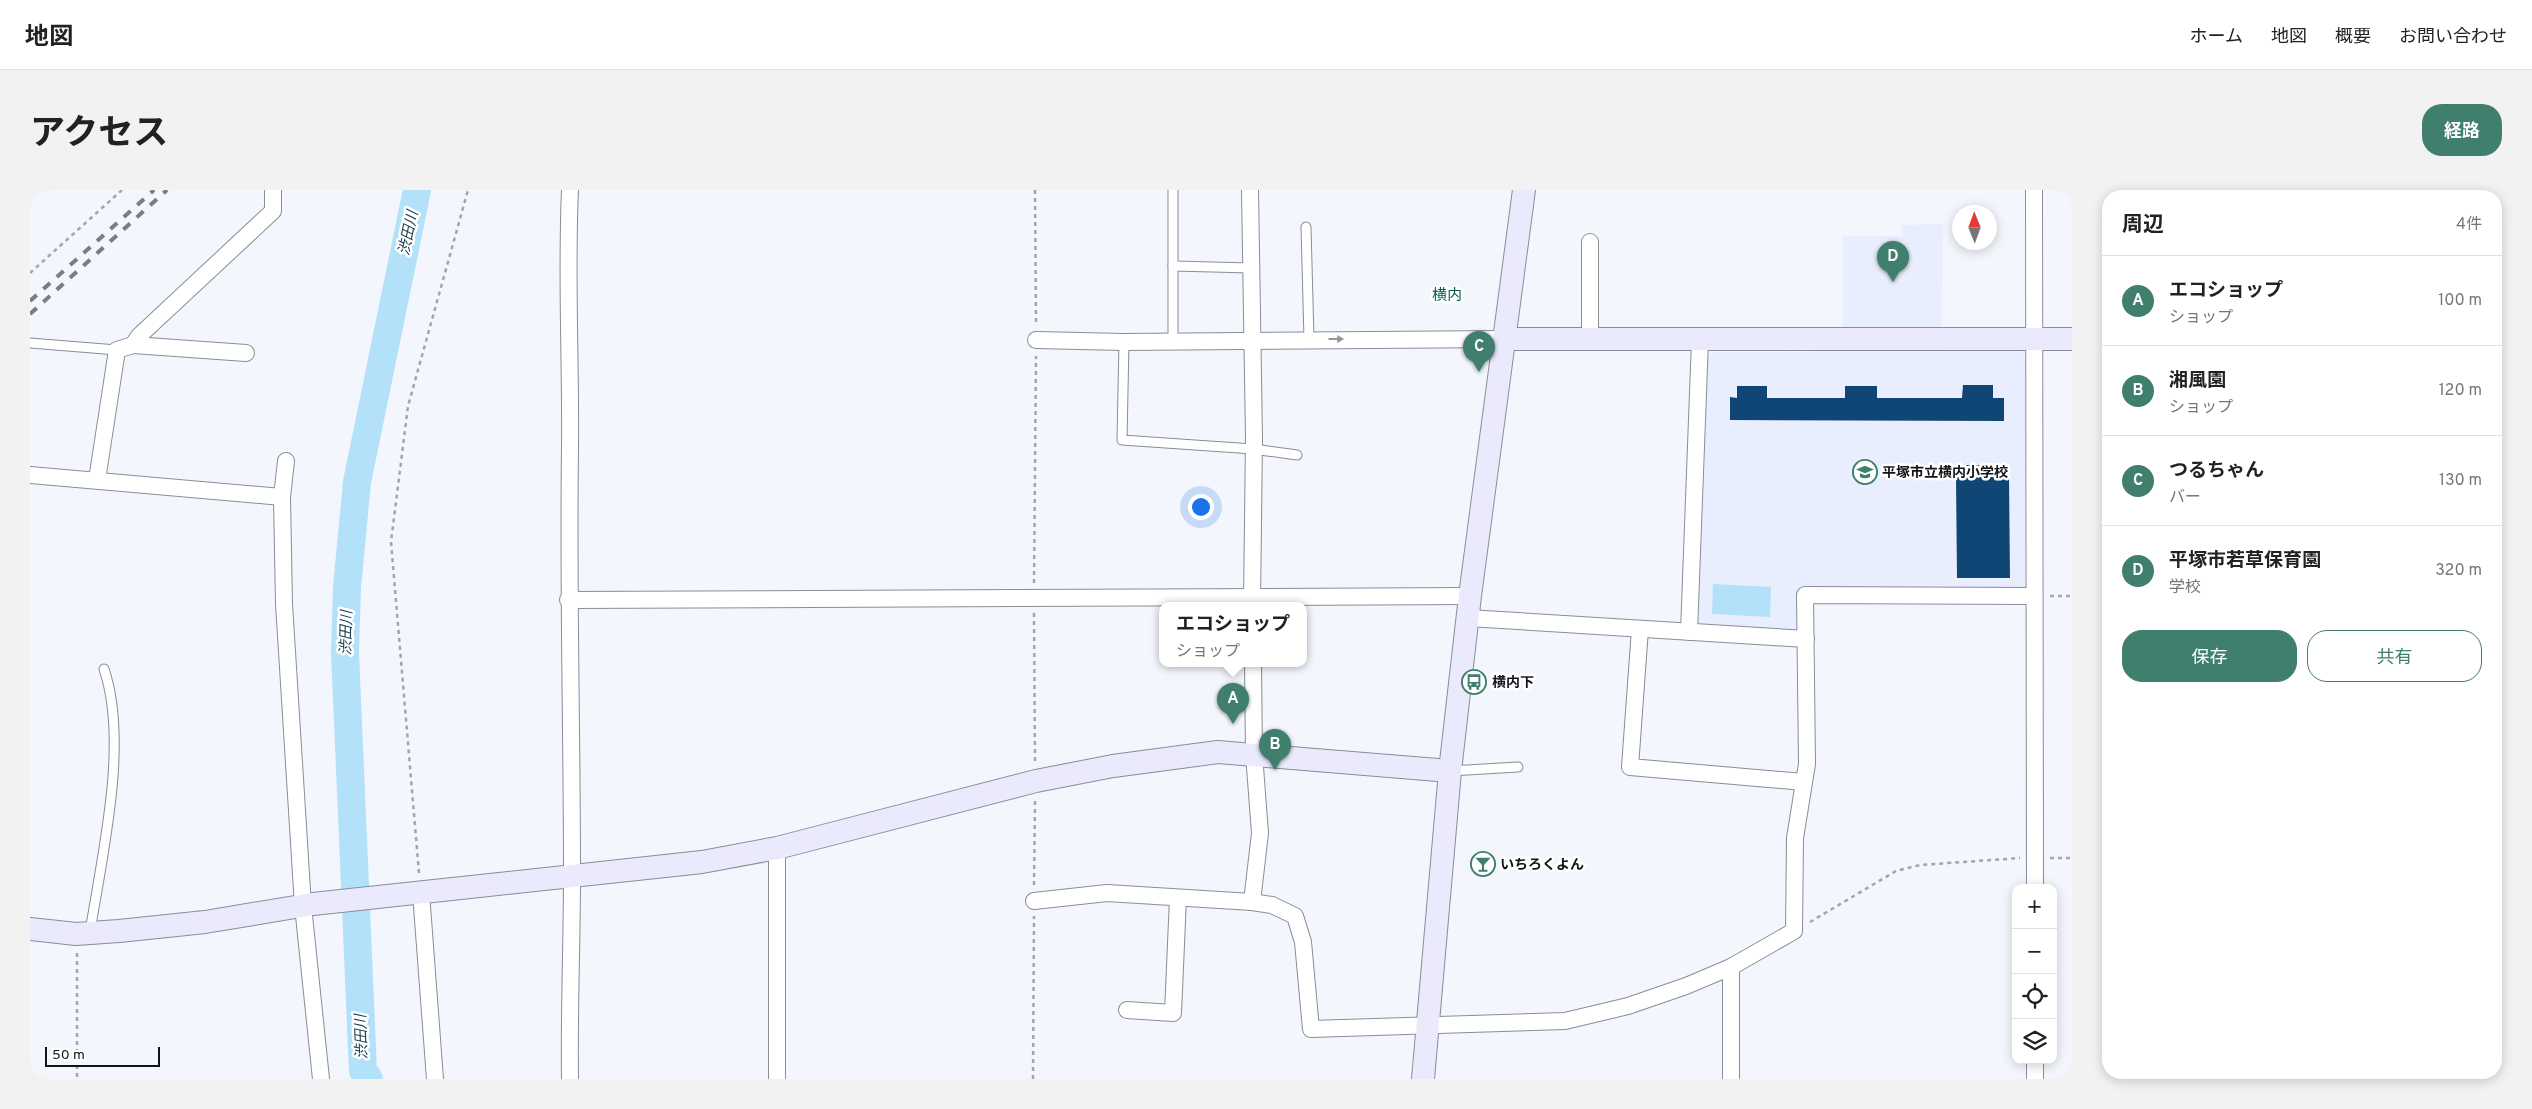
<!DOCTYPE html>
<html lang="ja">
<head>
<meta charset="utf-8">
<style>
  :root { --surface:#fff; --page:#f2f2f2; --text:#222; --muted:#767676; --line:#e0e0e0; --accent:#407f6d }
  body { margin:0; font-family:Overpass,"Noto Sans JP",sans-serif; background:var(--page); color:var(--text) }
  .controls { position:absolute; right:15px; bottom:15px; display:grid; overflow:hidden; border-radius:10px; box-shadow:0 2px 12px #0003 }
  .controls button { width:45px; height:45px; display:grid; place-items:center; padding:0; border:0; border-bottom:1px solid var(--line); background:var(--surface); color:var(--text); font:25px sans-serif }
  .compass { position:absolute; left:1922px; top:15px; width:45px; height:45px; border-radius:50%; background:var(--surface); box-shadow:0 2px 12px #0003; rotate:359deg }
  .scale { position:absolute; left:15px; bottom:12px; width:115px; box-sizing:border-box; padding-left:5px; border:2px solid #111317; border-top:0; font-size:14px; line-height:18px; white-space:nowrap; color:#111317; -webkit-text-stroke:4px #fff; paint-order:stroke }
  .you { position:absolute; left:1170px; top:316px; width:18px; height:18px; margin:-12px; border:4px solid #fff; border-radius:50%; background:#1a73e8; box-shadow:0 0 0 8px #1a73e833 }
  .badge { display:grid; place-items:center; width:32px; height:32px; border-radius:50%; background:var(--accent); color:#fff; font-size:16px; font-weight:700 }
  .pin { position:absolute; translate:-50% -41px; filter:drop-shadow(0 1px 2px #0008) }
  .pin::after { content:''; position:absolute; top:26px; width:18px; height:15px; background:inherit; clip-path:polygon(0 0,100% 0,50% 100%) }
  .popup { position:absolute; left:1129px; top:412px; width:148px; height:65px; box-sizing:border-box; display:grid; place-content:center; border-radius:10px; background:var(--surface); filter:drop-shadow(0 1px 4px #0005); font-size:16px; white-space:nowrap; color:var(--muted) }
  .popup b { font-size:19px; color:var(--text) }
  .popup::after { content:''; position:absolute; left:50%; top:100%; margin-left:-10px; border:10px solid transparent; border-top-color:var(--surface) }
  .list { margin:0; padding:0; list-style:none }
  h2 { display:flex; justify-content:space-between; align-items:center; height:65px; margin:0; padding:0 20px; font-size:21px }
  h2 small { font-size:16px; font-weight:400; color:var(--muted) }
  .list li { display:grid; grid-template-columns:32px 1fr auto; gap:15px; align-items:center; box-sizing:border-box; height:90px; padding:0 20px; border-top:1px solid var(--line) }
  .list b { display:block; font-size:19px; white-space:nowrap }
  .list p { margin:0; font-size:16px; white-space:nowrap; color:var(--muted) }
  .list em { font-size:16px; font-style:normal; color:var(--muted) }
  .actions { display:flex; gap:10px; padding:15px 20px }
  .actions a { flex:1; padding:11px 0; border:1px solid var(--accent); border-radius:20px; text-align:center; font-size:18px; color:var(--accent) }
  .actions .main { background:var(--accent); color:#fff }
  .icon { flex:none; width:28px; height:28px; fill:none; stroke:currentColor; stroke-width:2; stroke-linecap:round; stroke-linejoin:round }
  .map { position:relative; flex:none; width:2042px; height:889px; overflow:hidden; border-radius:20px }
  header { display:flex; align-items:center; gap:30px; box-sizing:border-box; height:70px; padding:0 25px; background:var(--surface); border-bottom:1px solid var(--line) }
  header strong { font-size:24px }
  nav { display:flex; gap:28px; margin-inline-start:auto; font-size:18px }
  .intro { display:flex; align-items:center; justify-content:space-between; box-sizing:border-box; height:120px; padding:0 30px }
  h1 { margin:0; font-size:35px }
  .button { padding:12px 22px; border-radius:20px; background:var(--accent); color:#fff; font-size:18px; font-weight:700 }
  main { display:flex; gap:30px; padding:0 30px }
  aside { flex:1; background:var(--surface); border-radius:20px; box-shadow:0 2px 12px #0003 }
  .map>svg:first-child { display:block }
  .built { fill:#e8eefd }
  .water { fill:#b2e1f9 }
  .lines { fill:none; stroke-linecap:round; stroke-linejoin:round }
  .river { stroke:#b2e1f9; stroke-width:28 }
  .building { fill:#104676 }
  .lane-casing { stroke:#888d98; stroke-width:11 }
  .street-casing { stroke:#888d98; stroke-width:18 }
  .secondary-casing { stroke:#888d98; stroke-width:24 }
  .path { stroke:#a2a5ab; stroke-width:2.5; stroke-dasharray:4 4; stroke-linecap:butt }
  .lane { stroke:#fff; stroke-width:9 }
  .street { stroke:#fff; stroke-width:16 }
  .secondary { stroke:#ebe9fc; stroke-width:22 }
  .rail { stroke:#7a7d82; stroke-width:4; stroke-dasharray:9 9; stroke-linecap:butt }
  .oneway { fill:#949597 }
  .labels { text-anchor:middle; stroke-width:5; stroke-linejoin:round; paint-order:stroke }
  .poi-label { font-size:14px; font-weight:bold; fill:#111317; stroke:#fff; text-anchor:start }
  .water-label { font-size:15px; font-style:italic; fill:#173c4d; stroke:#fff }
  .neighbourhood-label { font-size:15px; fill:#045c4a; stroke:#fff }
</style>
</head>
<body>
<header>
<strong>地図</strong>
<nav><a>ホーム</a><a>地図</a><a>概要</a><a>お問い合わせ</a></nav>
</header>
<div class="intro"><h1>アクセス</h1><a class="button">経路</a></div>
<main>
<div class="map">
<svg width="2042" height="889" viewBox="0 0 2042 889">
  <rect width="100%" height="100%" fill="#f3f6fd"/>
  <g class="built">
    <polygon points="1913,34 1912,138 1813,138 1813,46 1872,46 1872,35"/>
    <polygon points="1991,161 1996,166 1997,399 1784,398 1773,442 1670,439 1666,434 1678,167 1683,162"/>
  </g>
  <polygon class="water" points="1683,394 1741,397 1740,427 1682,424"/>
  <g class="lines">
    <polyline class="river" points="339,889 333,881 315,463 317,397 327,292 387,0"/>
  </g>
  <g class="building">
    <polygon points="1933,195 1963,195 1963,208 1974,208 1974,231 1700,230 1700,207 1707,208 1707,196 1737,196 1737,208 1815,208 1815,196 1847,196 1847,208 1932,208"/>
    <polygon points="1936,275 1958,275 1958,287 1979,287 1980,388 1927,388 1926,287 1936,287"/>
  </g>
  <g class="lines">
    <defs>
      <g id="lane">
        <polyline points="1143,0 1143,151"/>
        <polyline points="1276,37 1279,149"/>
        <polyline points="1143,76 1221,78"/>
        <polyline points="1094,152 1092,250 1223,259 1267,265"/>
        <polyline points="0,153 87,160"/>
        <polyline points="1420,581 1488,577"/>
        <path d="M 60,742 C 72,665 99,553 74,479"/>
      </g>
      <g id="street">
        <polyline points="1220,0 1224,248 1222,415"/>
        <polyline points="2004,0 2005,698"/>
        <polyline points="1560,149 1560,52"/>
        <polyline points="1006,150 1094,152 1475,149"/>
        <polyline points="103,155 216,163"/>
        <polyline points="256,271 252,307 254,414 273,716 291,889"/>
        <polyline points="0,285 252,307"/>
        <polyline points="67,290 87,160 103,155 109,146 243,21 243,0"/>
        <polyline points="538,410 1440,406"/>
        <polyline points="1438,428 1776,449"/>
        <polyline points="1610,439 1600,577 1774,592"/>
        <polyline points="1659,442 1670,150"/>
        <polyline points="747,658 747,889"/>
        <polyline points="391,703 405,889"/>
        <polyline points="1004,711 1077,703 1222,712 1242,715 1265,726 1273,752 1281,839 1535,831 1598,816 1656,796 1701,777"/>
        <polyline points="1222,712 1230,643 1224,564 1223,473"/>
        <polyline points="1097,820 1143,823 1148,708"/>
        <path d="M 540,889 C 539,820 542,752 542,684 C 542,542 538,401 540,259 C 541,173 536,86 540,0"/>
        <polyline points="1701,889 1701,777 1764,741 1765,648 1777,574 1775,405 2003,406"/>
        <polyline points="2005,889 2005,870"/>
      </g>
      <g id="secondary">
        <polyline points="1475,149 2042,149"/>
        <polyline points="0,739 46,744 89,741 175,732 283,714 672,672 747,658 1006,591 1083,576 1188,562 1420,581"/>
        <polyline points="1393,889 1420,581 1440,406 1494,0"/>
      </g>
    </defs>
    <use href="#lane" class="lane-casing"/>
    <use href="#street" class="street-casing"/>
    <use href="#secondary" class="secondary-casing"/>
    <g class="path">
      <polyline points="1005,0 1006,135"/>
      <polyline points="0,83 92,0"/>
      <polyline points="1004,393 1006,166"/>
      <polyline points="2020,406 2042,406"/>
      <polyline points="1004,423 1005,573"/>
      <polyline points="2020,668 2042,668"/>
      <polyline points="389,683 361,352 378,216 438,0"/>
      <polyline points="1004,695 1005,611"/>
      <polyline points="1780,732 1866,681 1890,675 1990,668"/>
      <polyline points="47,763 47,889"/>
      <polyline points="1003,889 1004,726"/>
    </g>
    <use href="#lane" class="lane"/>
    <use href="#street" class="street"/>
    <use href="#secondary" class="secondary"/>
    <g class="rail">
      <polyline points="0,111 124,0"/>
      <polyline points="0,124 137,0"/>
    </g>
  </g>
  <defs><path id="oneway-solid" d="M-6-.8H1V-3.2L6.5 0L1 3.2V.8H-6Z" transform="scale(1.25)"/></defs>
  <use class="oneway" href="#oneway-solid" transform="translate(1306 149)"/>
  <defs>
    <symbol id="school-ring" viewBox="-11 -11 22 22"><circle r="9.5" fill="#fff" stroke="#407f6d" stroke-width="1.5"/><path d="M0-5L7-2L0 1L-7-2ZM-4 1L0 2.5L4 1V4Q0 6-4 4Z" fill="#407f6d"/></symbol>
    <symbol id="bus-ring" viewBox="-11 -11 22 22"><circle r="9.5" fill="#fff" stroke="#407f6d" stroke-width="1.5"/><path d="M-5-6H5V4H4V6H2V4H-2V6H-4V4H-5ZM-3.5-4V0h7V-4ZM-3.5 1.2v1.5H-2V1.2ZM2 1.2v1.5H3.5V1.2Z" fill="#407f6d"/></symbol>
    <symbol id="bar-ring" viewBox="-11 -11 22 22"><circle r="9.5" fill="#fff" stroke="#407f6d" stroke-width="1.5"/><path d="M-6-5H6L.8 .8V4.5H3.5V6h-7V4.5H-.8V.8Z" fill="#407f6d"/></symbol>
  </defs>
  <g fill-rule="evenodd">
    <use href="#school-ring" x="1821" y="268" width="28" height="28"/>
    <use href="#bus-ring" x="1430" y="478" width="28" height="28"/>
    <use href="#bar-ring" x="1439" y="660" width="28" height="28"/>
  </g>
  <g class="labels">
    <g class="poi-label">
      <text x="1852" y="287">平塚市立横内小学校</text>
      <text x="1462" y="497">横内下</text>
      <text x="1470" y="679">いちろくよん</text>
    </g>
    <g class="water-label">
      <text transform="translate(378 43) rotate(-78)" y="5">渋田川</text>
      <text transform="translate(316 443) rotate(-89)" y="5">渋田川</text>
      <text transform="translate(331 847) rotate(-92)" y="5">渋田川</text>
    </g>
    <g class="neighbourhood-label">
      <text x="1417" y="110">横内</text>
    </g>
  </g>
</svg>
<div class="controls">
<button>+</button>
<button>−</button>
<button><svg class="icon" aria-label="locate" viewBox="0 0 24 24"><circle cx="12" cy="12" r="6"/><path d="M12 2v4M12 18v4M2 12h4M18 12h4"/></svg></button>
<button><svg class="icon" aria-label="layers" viewBox="0 0 24 24"><path d="M12 4l9 5-9 5-9-5zM3 14l9 5 9-5"/></svg></button>
</div>
<svg class="compass" viewBox="-18 -18 36 36"><path d="M0-13l5 13h-10z" fill="#e53935"/><path d="M0 13l5-13h-10z" fill="#767676"/></svg>
<div class="scale">50 m</div>
<div class="you"></div>
<div class="pin badge" style="left:1203px;top:534px">A</div>
<div class="popup"><b>エコショップ</b>ショップ</div>
<div class="pin badge" style="left:1245px;top:580px">B</div>
<div class="pin badge" style="left:1449px;top:182px">C</div>
<div class="pin badge" style="left:1863px;top:92px">D</div>
</div>
<aside>
<h2>周辺<small>4件</small></h2>
<ul class="list">
<li><span class="badge">A</span><div><b>エコショップ</b><p>ショップ</p></div><em>100 m</em></li>
<li><span class="badge">B</span><div><b>湘風園</b><p>ショップ</p></div><em>120 m</em></li>
<li><span class="badge">C</span><div><b>つるちゃん</b><p>バー</p></div><em>130 m</em></li>
<li><span class="badge">D</span><div><b>平塚市若草保育園</b><p>学校</p></div><em>320 m</em></li>
</ul>
<div class="actions"><a class="main">保存</a><a>共有</a></div>
</aside>
</main>
</body>
</html>
